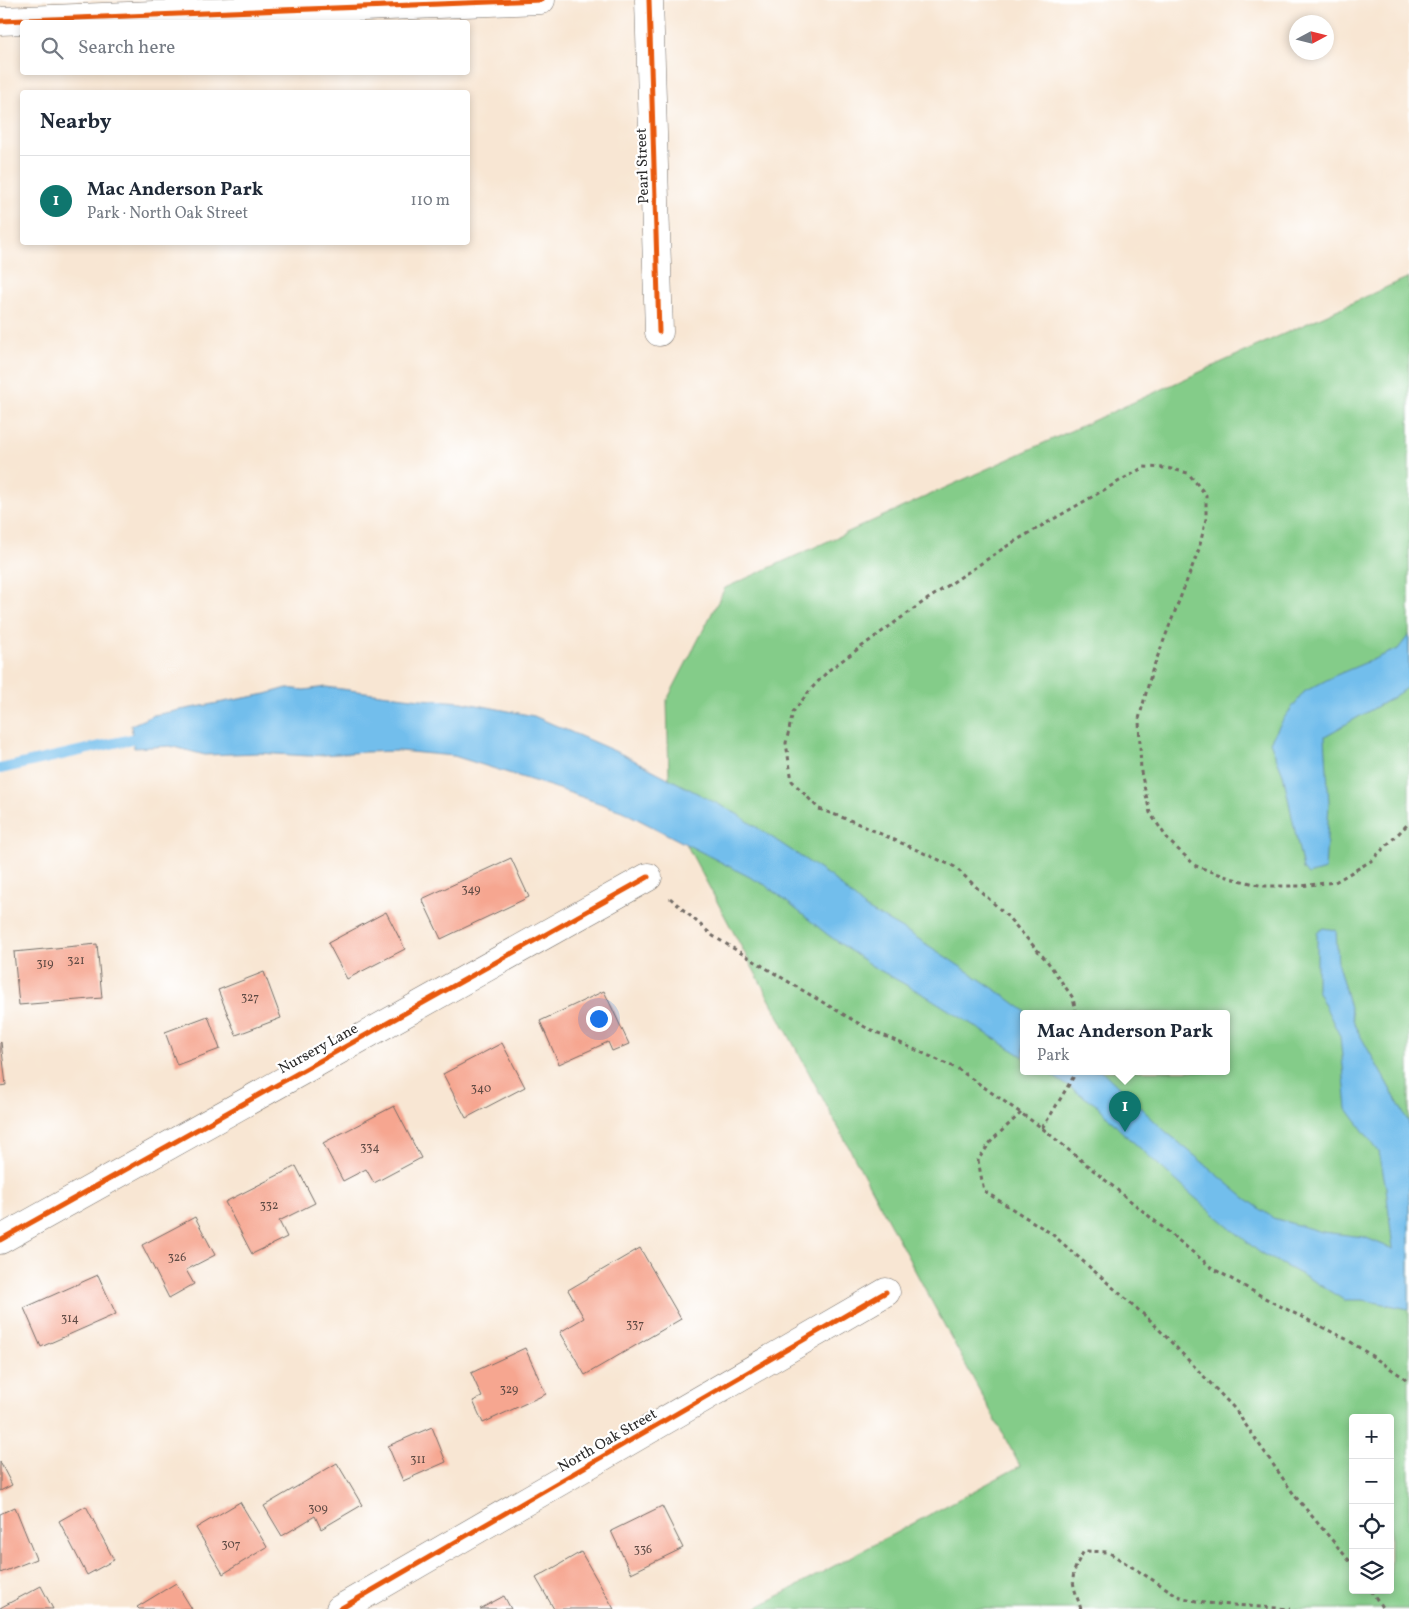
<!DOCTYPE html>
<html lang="en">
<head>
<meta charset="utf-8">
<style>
  :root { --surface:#fff; --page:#f6f6f7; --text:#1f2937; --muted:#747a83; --line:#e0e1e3; --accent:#0f766e }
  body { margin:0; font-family:Vollkorn,serif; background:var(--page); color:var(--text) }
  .controls { position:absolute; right:15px; bottom:15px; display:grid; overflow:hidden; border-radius:5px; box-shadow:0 2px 8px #0003 }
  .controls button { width:45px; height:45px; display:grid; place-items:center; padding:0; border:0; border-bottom:1px solid var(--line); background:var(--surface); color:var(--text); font:25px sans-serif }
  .compass { position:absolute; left:1289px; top:15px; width:45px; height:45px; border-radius:50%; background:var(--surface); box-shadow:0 2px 8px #0003; rotate:83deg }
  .you { position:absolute; left:598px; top:1018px; width:18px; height:18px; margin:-12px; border:4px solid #fff; border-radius:50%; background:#1a73e8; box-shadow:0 0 0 8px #1a73e833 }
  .badge { display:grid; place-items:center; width:32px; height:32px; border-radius:50%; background:var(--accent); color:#fff; font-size:16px; font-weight:700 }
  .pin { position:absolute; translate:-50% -41px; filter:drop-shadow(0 1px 2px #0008) }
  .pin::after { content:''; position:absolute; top:26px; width:18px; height:15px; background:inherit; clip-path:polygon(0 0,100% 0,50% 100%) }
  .popup { position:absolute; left:1020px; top:1010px; width:210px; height:65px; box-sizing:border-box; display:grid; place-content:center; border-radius:5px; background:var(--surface); filter:drop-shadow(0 1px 4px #0005); font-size:16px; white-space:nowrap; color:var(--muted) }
  .popup b { font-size:19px; color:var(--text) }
  .popup::after { content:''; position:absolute; left:50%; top:100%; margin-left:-10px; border:10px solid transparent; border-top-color:var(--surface) }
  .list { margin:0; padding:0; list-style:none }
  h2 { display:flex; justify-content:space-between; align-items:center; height:65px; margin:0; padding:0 20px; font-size:21px }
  h2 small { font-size:16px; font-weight:400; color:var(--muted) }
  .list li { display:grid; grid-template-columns:32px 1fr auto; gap:15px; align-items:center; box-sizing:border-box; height:90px; padding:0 20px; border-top:1px solid var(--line) }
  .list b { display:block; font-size:19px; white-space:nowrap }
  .list p { margin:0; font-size:16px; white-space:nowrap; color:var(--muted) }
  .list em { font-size:16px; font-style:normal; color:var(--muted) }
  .icon { flex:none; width:28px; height:28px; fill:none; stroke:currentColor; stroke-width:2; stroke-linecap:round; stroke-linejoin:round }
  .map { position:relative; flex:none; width:1409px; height:1609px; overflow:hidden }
  .search { position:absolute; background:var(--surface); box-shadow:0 2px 8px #0003; left:20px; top:20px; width:450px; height:55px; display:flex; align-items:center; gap:12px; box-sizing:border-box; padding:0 18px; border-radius:5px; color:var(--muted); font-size:19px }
  .panel { position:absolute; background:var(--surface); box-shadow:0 2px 8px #0003; left:20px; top:90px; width:450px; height:155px; border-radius:5px }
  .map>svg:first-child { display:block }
  .green { fill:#84cc89; stroke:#587c5a; fill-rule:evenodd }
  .water { fill:#72beec; stroke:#4e748c }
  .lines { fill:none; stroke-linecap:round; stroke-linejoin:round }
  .stream { stroke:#72beec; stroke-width:10 }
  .building { fill:#f6a690 }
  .minor-casing { stroke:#736c66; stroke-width:29 }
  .path { stroke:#736c66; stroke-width:3; stroke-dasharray:4 4; stroke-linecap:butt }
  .minor { stroke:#fff; stroke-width:28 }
  .cycleway-casing { stroke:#fff; stroke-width:8 }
  .cycleway { stroke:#e8590c; stroke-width:5 }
  .labels { text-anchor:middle; stroke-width:4.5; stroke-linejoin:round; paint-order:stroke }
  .number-label { font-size:12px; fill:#5e4a44 }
  .street-label { font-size:15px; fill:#2b2b2b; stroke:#fff }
</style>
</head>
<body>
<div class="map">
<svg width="1409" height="1609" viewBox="0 0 1409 1609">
  <rect width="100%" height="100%" fill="#fff"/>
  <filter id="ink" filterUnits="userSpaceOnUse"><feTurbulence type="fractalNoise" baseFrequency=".02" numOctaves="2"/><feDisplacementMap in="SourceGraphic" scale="10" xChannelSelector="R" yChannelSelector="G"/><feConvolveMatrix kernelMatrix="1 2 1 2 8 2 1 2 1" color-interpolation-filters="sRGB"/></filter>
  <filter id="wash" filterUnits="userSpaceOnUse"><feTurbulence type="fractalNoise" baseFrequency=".0096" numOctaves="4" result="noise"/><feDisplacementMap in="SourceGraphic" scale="20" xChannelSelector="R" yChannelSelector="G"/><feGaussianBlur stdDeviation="1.12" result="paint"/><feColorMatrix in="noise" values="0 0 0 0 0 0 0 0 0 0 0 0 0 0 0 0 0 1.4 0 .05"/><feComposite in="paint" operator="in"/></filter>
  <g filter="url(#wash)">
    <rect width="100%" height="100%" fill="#f8e6d3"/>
    <path class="green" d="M 1409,277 L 1409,1609 L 754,1609 L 1020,1466 L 670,814 L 667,700 L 725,588 ZM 1024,1013 L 1226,1013 L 1226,1071 L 1024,1071 ZM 1353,1418 L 1390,1418 L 1390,1590 L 1353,1590 Z"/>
    <g class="water">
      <polygon points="1409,635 1409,686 1392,698 1325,736 1329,804 1325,870 1308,875 1303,869 1283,774 1270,742 1284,718 1304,692 1334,676 1398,649"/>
      <polygon points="326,687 420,699 462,702 534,716 626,756 737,814 831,877 865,908 911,934 1005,996 1028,1013 1024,1013 1024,1057 928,997 872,966 828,935 767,886 622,811 553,787 454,756 399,751 365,752 309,756 258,753 205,755 170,746 134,748 131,725 154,715 266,694 287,688 304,690"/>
      <polygon points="1323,928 1336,930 1338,964 1355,1026 1409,1123 1409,1309 1363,1300 1344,1300 1315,1282 1259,1252 1193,1196 1120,1130 1098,1106 1045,1071 1102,1071 1164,1130 1244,1197 1273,1218 1322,1232 1364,1237 1393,1249 1386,1188 1379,1152 1347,1109 1340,1036 1317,990 1317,933"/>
    </g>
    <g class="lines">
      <polyline class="stream" points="0,769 145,736"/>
    </g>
    <g id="blocks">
      <g class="building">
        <polygon points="511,858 529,897 441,939 422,899"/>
        <polygon points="386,912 405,949 347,979 328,943"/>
        <polygon points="97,944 102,998 19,1005 14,952"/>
        <polygon points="264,972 281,1018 236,1035 218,990"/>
        <polygon points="604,991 629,1044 612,1051 608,1042 559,1064 540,1021"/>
        <polygon points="208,1016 220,1049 177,1065 165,1032"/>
        <polygon points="1,1042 6,1085 0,1086 0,1043"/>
        <polygon points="502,1043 525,1087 466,1118 443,1074"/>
        <polygon points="394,1106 421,1158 374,1183 366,1169 343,1181 323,1143"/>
        <polygon points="296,1166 315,1203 279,1221 287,1237 252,1254 225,1202"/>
        <polygon points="195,1217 215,1255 186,1270 194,1284 169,1298 142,1245"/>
        <polygon points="640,1248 681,1319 585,1375 560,1332 584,1318 568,1290"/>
        <polygon points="98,1275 116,1314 41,1347 24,1308"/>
        <polygon points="525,1348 546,1394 483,1423 473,1401 482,1397 471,1373"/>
        <polygon points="432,1427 446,1462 403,1481 388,1446"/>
        <polygon points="0,1462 12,1485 0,1491"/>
        <polygon points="337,1463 362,1505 321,1529 315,1516 282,1536 264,1506"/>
        <polygon points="240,1502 267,1547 223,1574 196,1528"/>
        <polygon points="86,1506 114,1560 87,1575 59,1521"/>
        <polygon points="662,1506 683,1548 631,1573 611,1531"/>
        <polygon points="15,1507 36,1559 0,1573 0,1514"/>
        <polygon points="581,1552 614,1609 554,1609 536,1578"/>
        <polygon points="176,1583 192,1609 139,1609 137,1607"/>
        <polygon points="41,1586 53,1609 0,1609 0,1608"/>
        <polygon points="504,1596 511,1609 480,1609"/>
      </g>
    </g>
  </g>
  <g filter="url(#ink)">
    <use href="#blocks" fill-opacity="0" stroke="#736c66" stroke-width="1"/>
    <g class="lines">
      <defs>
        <g id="minor">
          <polyline points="649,0 659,332"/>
          <polyline points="0,21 541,0"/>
          <polyline points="0,1240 648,877"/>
          <polyline points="340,1609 886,1292"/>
        </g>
      </defs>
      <use href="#minor" class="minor-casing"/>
      <g class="path">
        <polyline points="670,898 713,936 812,996 865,1027 958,1069 1042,1128 1212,1268 1272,1302 1348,1340 1409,1381"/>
        <polyline points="1076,1013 1073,998 1047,961 1006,915 955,867 852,821 819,809 792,781 786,743 793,712 811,689 829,670 919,605 1010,544 1144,467 1167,468 1188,473 1206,495 1206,519 1199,549 1152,671 1139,719 1141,772 1150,813 1169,841 1196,866 1230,878 1263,886 1300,886 1335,882 1371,861 1409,823"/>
        <polyline points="1021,1113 992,1140 978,1160 984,1191 1052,1234 1151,1321 1234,1408 1295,1496 1353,1565"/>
        <polyline points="1042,1128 1050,1116 1077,1071"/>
        <polyline points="1371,1590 1383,1609"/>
        <path d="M 1081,1609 C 1072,1581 1068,1578 1084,1551 L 1108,1552 L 1180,1597 L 1204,1603 L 1290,1609"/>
      </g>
      <use href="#minor" class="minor"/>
      <defs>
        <g id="cycleway">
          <polyline points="649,0 659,332"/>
          <polyline points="0,21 541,0"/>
          <polyline points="0,1240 648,877"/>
          <polyline points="340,1609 886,1292"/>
        </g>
      </defs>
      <use href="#cycleway" class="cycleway-casing"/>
      <use href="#cycleway" class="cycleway"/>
    </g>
  </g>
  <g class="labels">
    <g class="number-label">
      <text x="471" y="893">349</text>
      <text x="76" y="964">321</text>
      <text x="45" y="967">319</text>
      <text x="250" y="1001">327</text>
      <text x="481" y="1092">340</text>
      <text x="370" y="1151">334</text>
      <text x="269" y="1209">332</text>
      <text x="177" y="1261">326</text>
      <text x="70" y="1322">314</text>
      <text x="635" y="1328">337</text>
      <text x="509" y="1393">329</text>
      <text x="418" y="1463">311</text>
      <text x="318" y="1512">309</text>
      <text x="231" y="1548">307</text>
      <text x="643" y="1553">336</text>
    </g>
    <g class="street-label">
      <text transform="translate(642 166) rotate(-92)" y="5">Pearl Street</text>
      <text transform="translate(318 1048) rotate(-29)" y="5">Nursery Lane</text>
      <text transform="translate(607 1440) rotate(-30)" y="5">North Oak Street</text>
    </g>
  </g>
</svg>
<div class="controls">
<button>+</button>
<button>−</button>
<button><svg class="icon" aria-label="locate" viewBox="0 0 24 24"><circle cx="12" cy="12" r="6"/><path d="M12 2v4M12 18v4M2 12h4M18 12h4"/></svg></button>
<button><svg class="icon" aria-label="layers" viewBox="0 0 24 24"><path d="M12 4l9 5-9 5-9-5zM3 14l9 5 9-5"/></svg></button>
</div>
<svg class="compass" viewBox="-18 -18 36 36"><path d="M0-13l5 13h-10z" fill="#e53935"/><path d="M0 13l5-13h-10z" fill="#747a83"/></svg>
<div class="you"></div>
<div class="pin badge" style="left:1125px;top:1132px">1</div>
<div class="popup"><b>Mac Anderson Park</b>Park</div>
<div class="search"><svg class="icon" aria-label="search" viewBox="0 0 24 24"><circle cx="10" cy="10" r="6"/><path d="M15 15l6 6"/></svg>Search here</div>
<section class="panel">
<h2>Nearby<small></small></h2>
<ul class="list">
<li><span class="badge">1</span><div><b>Mac Anderson Park</b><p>Park · North Oak Street</p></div><em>110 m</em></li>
</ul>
</section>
</div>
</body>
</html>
